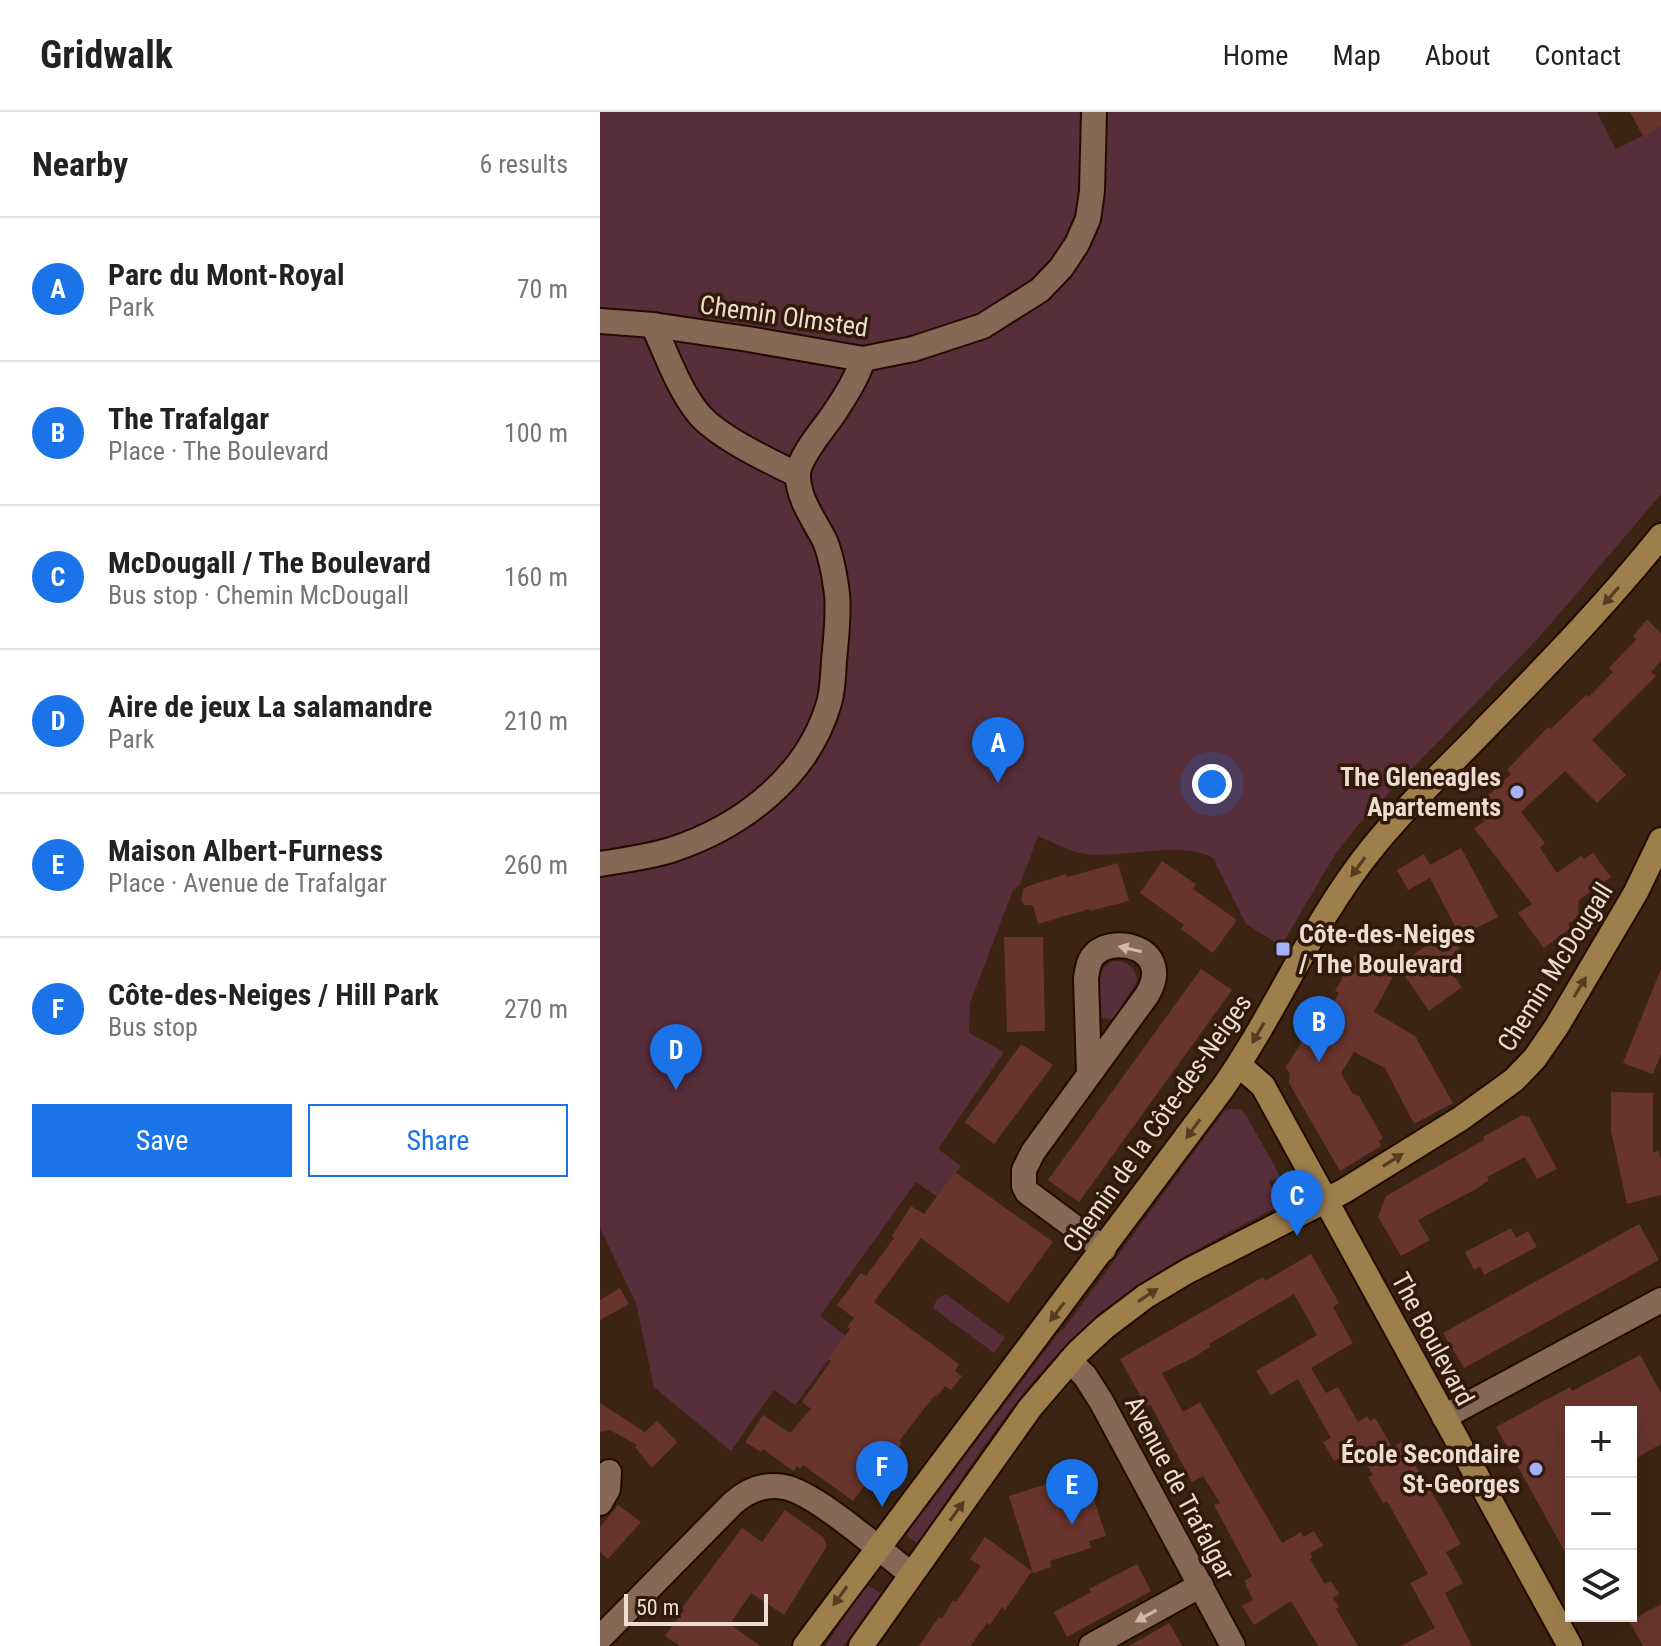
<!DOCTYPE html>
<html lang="en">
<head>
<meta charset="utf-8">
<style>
  :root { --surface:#fff; --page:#f6f6f6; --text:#222; --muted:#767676; --line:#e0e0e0; --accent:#1a73e8 }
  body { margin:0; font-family:"Roboto Condensed",sans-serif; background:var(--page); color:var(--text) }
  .controls { position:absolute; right:24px; bottom:24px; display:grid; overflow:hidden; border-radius:0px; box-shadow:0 8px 32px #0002 }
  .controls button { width:72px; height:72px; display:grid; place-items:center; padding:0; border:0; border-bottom:2px solid var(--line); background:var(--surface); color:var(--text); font:40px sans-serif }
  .scale { position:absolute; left:24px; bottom:20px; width:144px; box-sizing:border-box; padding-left:8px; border:4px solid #ecdcd2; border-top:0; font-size:22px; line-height:28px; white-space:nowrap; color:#ecdcd2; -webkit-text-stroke:6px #311a09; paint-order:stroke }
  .you { position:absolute; left:612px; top:672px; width:28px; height:28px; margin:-20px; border:6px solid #fff; border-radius:50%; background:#1a73e8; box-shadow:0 0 0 12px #1a73e833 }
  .badge { display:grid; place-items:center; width:52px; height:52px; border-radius:50%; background:var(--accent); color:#fff; font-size:26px; font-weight:700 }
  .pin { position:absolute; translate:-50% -66px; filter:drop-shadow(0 2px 4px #0008) }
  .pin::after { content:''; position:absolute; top:42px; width:28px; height:24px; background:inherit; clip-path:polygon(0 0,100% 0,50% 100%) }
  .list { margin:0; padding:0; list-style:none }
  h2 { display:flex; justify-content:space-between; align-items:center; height:104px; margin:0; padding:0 32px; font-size:34px }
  h2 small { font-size:26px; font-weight:400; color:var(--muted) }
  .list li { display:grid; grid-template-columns:52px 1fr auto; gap:24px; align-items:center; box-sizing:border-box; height:144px; padding:0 32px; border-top:2px solid var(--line) }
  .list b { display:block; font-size:30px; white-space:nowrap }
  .list p { margin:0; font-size:26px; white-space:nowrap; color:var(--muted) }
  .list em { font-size:26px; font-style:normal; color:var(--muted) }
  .actions { display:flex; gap:16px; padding:24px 32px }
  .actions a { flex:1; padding:18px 0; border:2px solid var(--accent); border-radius:0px; text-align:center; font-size:28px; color:var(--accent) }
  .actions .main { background:var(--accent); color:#fff }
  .icon { flex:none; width:44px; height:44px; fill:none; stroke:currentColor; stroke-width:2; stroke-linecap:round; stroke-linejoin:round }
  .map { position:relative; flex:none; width:1061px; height:1534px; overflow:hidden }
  header { display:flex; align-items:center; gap:48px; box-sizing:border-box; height:112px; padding:0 40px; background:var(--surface); border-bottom:2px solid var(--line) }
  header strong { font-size:38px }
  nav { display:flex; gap:44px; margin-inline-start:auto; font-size:28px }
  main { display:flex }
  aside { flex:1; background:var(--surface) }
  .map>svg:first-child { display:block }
  .green { fill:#582e3b }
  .building { fill:#68342e }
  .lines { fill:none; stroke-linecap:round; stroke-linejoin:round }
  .minor-casing { stroke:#220c00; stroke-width:28 }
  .major-casing { stroke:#220c00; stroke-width:28 }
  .minor { stroke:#856956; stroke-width:24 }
  .major { stroke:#9e7e4b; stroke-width:24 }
  .oneway { fill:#573d20 }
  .oneway2 { fill:#cdbaad }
  .poi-dot { fill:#a4b1fc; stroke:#311a09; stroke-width:3 }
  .labels { text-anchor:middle; stroke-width:7; stroke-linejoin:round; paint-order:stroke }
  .street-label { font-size:26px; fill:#ecdcd2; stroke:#311a09 }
  .poi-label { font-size:26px; font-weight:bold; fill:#ecdcd2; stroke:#311a09; text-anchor:end }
</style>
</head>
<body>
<header>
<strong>Gridwalk</strong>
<nav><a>Home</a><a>Map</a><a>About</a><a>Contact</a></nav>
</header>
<main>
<aside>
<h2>Nearby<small>6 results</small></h2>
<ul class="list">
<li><span class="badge">A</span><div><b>Parc du Mont-Royal</b><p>Park</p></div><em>70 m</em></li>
<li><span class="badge">B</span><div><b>The Trafalgar</b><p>Place · The Boulevard</p></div><em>100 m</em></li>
<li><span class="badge">C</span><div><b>McDougall / The Boulevard</b><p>Bus stop · Chemin McDougall</p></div><em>160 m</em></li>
<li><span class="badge">D</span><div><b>Aire de jeux La salamandre</b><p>Park</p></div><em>210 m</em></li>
<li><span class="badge">E</span><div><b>Maison Albert-Furness</b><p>Place · Avenue de Trafalgar</p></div><em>260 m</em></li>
<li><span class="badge">F</span><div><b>Côte-des-Neiges / Hill Park</b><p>Bus stop</p></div><em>270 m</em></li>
</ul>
<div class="actions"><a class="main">Save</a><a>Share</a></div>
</aside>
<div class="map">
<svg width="1061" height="1534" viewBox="0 0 1061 1534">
  <rect width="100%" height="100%" fill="#3b2413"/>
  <g class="green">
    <path d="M 0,0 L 997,0 L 1016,37 L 1061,15 L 1061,382 L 943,521 L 757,714 L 736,741 L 681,834 L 646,812 L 613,746 C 581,728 522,747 486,742 C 470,740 453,730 438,724 L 420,773 L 413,778 L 370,891 L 369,921 L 404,940 L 338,1037 L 361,1054 L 338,1085 L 316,1070 L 220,1204 L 246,1224 L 195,1293 L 174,1278 L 131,1339 L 54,1275 L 36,1191 L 0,1116 Z"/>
    <path d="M 513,849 C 527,848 536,855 537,869 L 513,908 L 500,905 C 499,885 492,859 513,849 Z"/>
    <path d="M 633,997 L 642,998 L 647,1005 L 681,1066 L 669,1069 L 673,1078 L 684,1073 L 692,1087 C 630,1121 563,1151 508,1195 C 428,1258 375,1350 317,1431 L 306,1423 L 460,1219 L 463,1218 L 625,998 Z"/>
    <polygon points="346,1182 405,1226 394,1241 333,1196 337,1187"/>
    <polygon points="267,1473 281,1481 243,1534 225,1534"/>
  </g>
  <g class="building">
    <polygon points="1030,0 1061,0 1061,15 1043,24"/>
    <polygon points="1047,507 1061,522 1061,549 1051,560 1056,564 992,628 1026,663 997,691 965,659 921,700 945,731 940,736 957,761 981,744 984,747 993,741 1011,765 979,788 978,800 982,803 968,812 970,816 944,836 918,801 932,792 874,716 885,709 877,704 881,699 877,694 911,662 907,658 948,615 951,617 986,583 989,585 1013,560 1009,556 1036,528 1033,524"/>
    <polygon points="861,736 898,805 860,824 830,766 808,778 797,758 824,742 830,753"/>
    <polygon points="562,749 596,772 593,777 637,808 613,841 581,817 584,813 540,781"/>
    <polygon points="518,751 529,789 490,799 489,797 438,812 433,793 425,793 421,789 423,777 428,774 466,762 467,765"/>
    <polygon points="848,818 860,836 850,845 861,857 853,863 862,875 829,899 798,854"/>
    <polygon points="404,825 443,825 445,919 407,920"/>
    <polygon points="758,838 796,859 774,900 815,924 853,991 814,1012 785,956 754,940 741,961 753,982 759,984 783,1026 779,1029 781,1034 740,1059 689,971 690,962 686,955 704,926 710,930 739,881 735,879"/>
    <polygon points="601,857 632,878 479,1090 448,1068"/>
    <polygon points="1061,857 1061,942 1053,962 1023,951"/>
    <polygon points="421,932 453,953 394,1032 365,1010"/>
    <polygon points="1011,980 1053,981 1053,1040 1059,1039 1061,1048 1061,1083 1027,1092 1011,1019"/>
    <polygon points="922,1003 929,1005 957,1057 937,1067 925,1045 887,1065 889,1068 876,1077 818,1108 830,1128 801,1144 778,1105 786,1084 884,1028 883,1025"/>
    <polygon points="355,1060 453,1130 408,1191 321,1126 274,1190 359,1252 355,1259 362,1264 351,1278 345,1274 337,1285 335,1283 299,1329 302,1331 286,1353 282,1350 253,1389 203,1353 200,1357 197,1354 193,1359 163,1337 161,1340 145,1330 163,1303 190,1321 211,1297 202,1290 231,1249 228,1247 250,1217 247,1215 254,1206 237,1193 261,1161 266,1164 294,1126 292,1124 311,1094 324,1102"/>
    <polygon points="1039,1112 1059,1148 864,1256 843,1221"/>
    <polygon points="911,1116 916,1126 928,1119 937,1135 884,1163 880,1154 874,1158 865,1140"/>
    <polygon points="711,1142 739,1191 733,1195 753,1231 711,1256 726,1281 738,1275 758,1310 767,1304 770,1309 775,1306 793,1336 801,1330 839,1393 861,1432 846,1440 863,1471 845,1481 872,1534 801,1534 835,1516 810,1471 828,1462 787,1389 783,1391 768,1365 773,1363 757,1336 734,1349 723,1330 731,1326 698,1267 671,1283 656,1259 717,1223 694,1182 609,1232 610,1235 591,1247 562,1261 583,1300 600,1290 682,1431 701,1420 703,1425 714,1419 723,1434 710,1441 712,1445 710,1447 725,1472 731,1469 739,1482 733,1486 739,1495 736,1497 758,1534 718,1534 691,1489 654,1513 642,1494 653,1488 644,1469 652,1464 614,1393 620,1391 603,1364 592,1370 550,1292 546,1294 520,1247 663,1165 665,1169"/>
    <polygon points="20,1176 29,1192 0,1208 0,1188"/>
    <polygon points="1040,1243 1061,1281 1061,1332 1031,1349 1031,1300 971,1300 971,1451 896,1315 970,1275 972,1279"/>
    <polygon points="0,1291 45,1320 57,1309 77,1330 52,1356 35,1335 37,1333 10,1318 0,1320"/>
    <polygon points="485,1360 506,1424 489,1429 491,1436 450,1449 452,1455 433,1461 409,1384"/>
    <polygon points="18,1393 41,1410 8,1447 0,1440 0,1415"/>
    <polygon points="185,1398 223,1425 227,1434 184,1503 151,1481 130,1512 160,1534 80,1534 65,1524 84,1498 82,1496 142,1416 162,1430"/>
    <polygon points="385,1425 432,1459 405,1498 402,1495 390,1513 387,1511 370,1534 319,1534 339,1505 342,1507 353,1488 356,1490 381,1454 370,1447"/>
    <polygon points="537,1452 551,1479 467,1525 454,1500 491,1480 489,1477"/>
    <polygon points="1061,1492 1061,1534 1043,1534 1029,1509"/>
    <polygon points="569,1511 582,1534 529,1534"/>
  </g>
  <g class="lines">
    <defs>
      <g id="minor">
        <polyline points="0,209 53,213 148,227 263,247 313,237 383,214 440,178 461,156 477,132 488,107 492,79 494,0"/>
        <path d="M 53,213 C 67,243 78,276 98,301 C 116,324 171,350 198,363"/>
        <path d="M 0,752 C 24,748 48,745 71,738 C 142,715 208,664 229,591 C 233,578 233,563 234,549 C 236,527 239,504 237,482 C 235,466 231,444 225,429 C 215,409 197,386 198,362 C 199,344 225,315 235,300 C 246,283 257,266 263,247"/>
        <path d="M 489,962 L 486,866 C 487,860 488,852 491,847 C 508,819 576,835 547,883 L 433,1040 L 424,1058 L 424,1074 L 427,1080 L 504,1137"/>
        <polyline points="470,1249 485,1264 501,1289 633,1534"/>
        <polyline points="844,1305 1061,1188"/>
        <polyline points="0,1391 8,1377 9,1360"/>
        <path d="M 0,1526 L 133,1391 C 148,1378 164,1371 184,1375 C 215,1380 283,1441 311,1462"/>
        <polyline points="491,1534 601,1473"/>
      </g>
      <g id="major">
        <polyline points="639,953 663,974 970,1534"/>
        <path d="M 205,1534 L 622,977 C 675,902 711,813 769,740 C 802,698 843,660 881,621 C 943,557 1005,494 1061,424"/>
        <polyline points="261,1534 430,1296 478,1240 505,1215 546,1184 588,1159 744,1079 860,1007 914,968 935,946 957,914 1036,780 1061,728"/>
      </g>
    </defs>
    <use href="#minor" class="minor-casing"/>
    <use href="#major" class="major-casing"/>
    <use href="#minor" class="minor"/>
    <use href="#major" class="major"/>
  </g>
  <defs><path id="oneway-solid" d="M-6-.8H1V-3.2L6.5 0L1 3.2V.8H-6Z" transform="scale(2)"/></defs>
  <g class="oneway">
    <use href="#oneway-solid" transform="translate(1011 484) rotate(131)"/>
    <use href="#oneway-solid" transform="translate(758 755) rotate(126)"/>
    <use href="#oneway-solid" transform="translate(980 875) rotate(-59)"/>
    <use href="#oneway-solid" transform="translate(658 921) rotate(120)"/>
    <use href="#oneway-solid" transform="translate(593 1017) rotate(126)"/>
    <use href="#oneway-solid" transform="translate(793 1048) rotate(-32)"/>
    <use href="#oneway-solid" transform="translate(548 1183) rotate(-33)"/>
    <use href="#oneway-solid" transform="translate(457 1200) rotate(127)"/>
    <use href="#oneway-solid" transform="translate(357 1399) rotate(-54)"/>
    <use href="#oneway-solid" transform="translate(240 1484) rotate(126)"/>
  </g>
  <g class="oneway2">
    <use href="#oneway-solid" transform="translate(530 837) rotate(-167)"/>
    <use href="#oneway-solid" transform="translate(546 1504) rotate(151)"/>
  </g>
  <g class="poi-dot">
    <circle cx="917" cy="680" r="8"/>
    <rect x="675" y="829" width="16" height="16" rx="4"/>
    <circle cx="936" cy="1357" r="8"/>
  </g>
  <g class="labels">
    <g class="street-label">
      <text transform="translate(184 204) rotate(8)" y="9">Chemin Olmsted</text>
      <text transform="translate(955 855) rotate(-58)" y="9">Chemin McDougall</text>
      <text transform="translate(557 1011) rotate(-55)" y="9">Chemin de la Côte-des-Neiges</text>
      <text transform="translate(833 1227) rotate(62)" y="9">The Boulevard</text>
      <text transform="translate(580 1376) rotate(62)" y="9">Avenue de Trafalgar</text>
    </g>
    <g class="poi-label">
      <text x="901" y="674">The Gleneagles<tspan x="901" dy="30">Apartements</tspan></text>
      <text x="699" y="831" text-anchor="start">Côte-des-Neiges<tspan x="699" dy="30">/ The Boulevard</tspan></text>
      <text x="920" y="1351">École Secondaire<tspan x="920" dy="30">St-Georges</tspan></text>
    </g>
  </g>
</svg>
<div class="controls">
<button>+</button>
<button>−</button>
<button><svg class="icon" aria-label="layers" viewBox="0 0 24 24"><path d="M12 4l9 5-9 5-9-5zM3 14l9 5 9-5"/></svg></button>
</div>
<div class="scale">50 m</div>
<div class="you"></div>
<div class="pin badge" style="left:398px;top:671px">A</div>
<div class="pin badge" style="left:719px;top:950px">B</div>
<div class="pin badge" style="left:697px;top:1124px">C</div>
<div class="pin badge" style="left:76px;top:978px">D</div>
<div class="pin badge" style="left:472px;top:1413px">E</div>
<div class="pin badge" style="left:282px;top:1395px">F</div>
</div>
</main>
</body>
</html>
